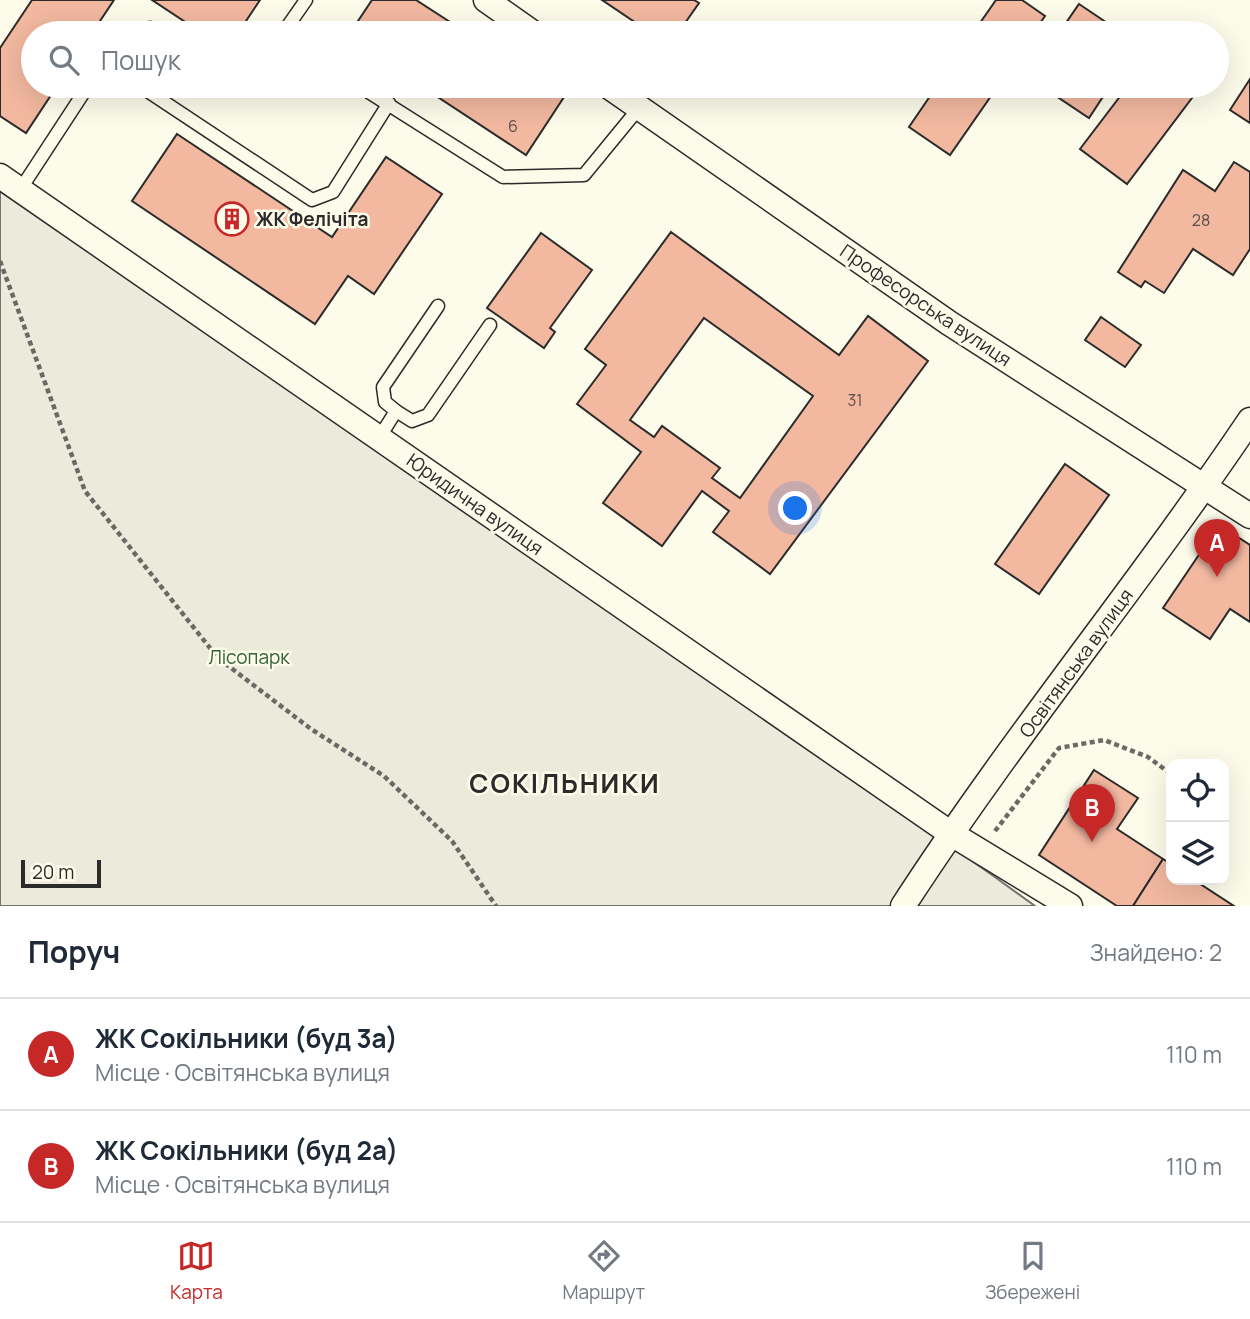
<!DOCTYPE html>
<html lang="uk">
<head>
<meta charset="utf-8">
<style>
  :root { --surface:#fff; --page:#f2f2f3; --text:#1f2937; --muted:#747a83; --line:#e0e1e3; --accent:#c62828 }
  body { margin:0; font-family:Manrope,sans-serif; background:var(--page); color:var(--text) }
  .controls { position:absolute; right:21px; bottom:21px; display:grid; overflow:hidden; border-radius:14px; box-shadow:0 7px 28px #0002 }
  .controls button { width:63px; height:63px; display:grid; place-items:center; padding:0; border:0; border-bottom:2px solid var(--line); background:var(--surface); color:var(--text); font:35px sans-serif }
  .scale { position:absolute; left:21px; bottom:18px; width:80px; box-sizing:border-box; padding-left:7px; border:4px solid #2b2b2b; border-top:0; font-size:19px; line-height:24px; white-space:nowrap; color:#2b2b2b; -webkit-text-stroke:5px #fdfbea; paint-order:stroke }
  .you { position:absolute; left:796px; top:509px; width:24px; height:24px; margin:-18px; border:5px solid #fff; border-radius:50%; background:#1a73e8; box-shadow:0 0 0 10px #1a73e833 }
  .badge { display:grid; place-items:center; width:46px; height:46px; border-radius:50%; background:var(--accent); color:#fff; font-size:23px; font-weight:700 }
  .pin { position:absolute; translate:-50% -58px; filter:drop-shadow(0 2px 4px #0008) }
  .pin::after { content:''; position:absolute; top:37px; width:24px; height:21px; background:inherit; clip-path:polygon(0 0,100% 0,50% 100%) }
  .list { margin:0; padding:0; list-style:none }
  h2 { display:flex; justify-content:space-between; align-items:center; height:91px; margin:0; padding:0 28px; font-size:30px }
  h2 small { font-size:23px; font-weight:400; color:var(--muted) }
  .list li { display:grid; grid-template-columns:46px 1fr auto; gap:21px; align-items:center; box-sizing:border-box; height:112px; padding:0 28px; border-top:2px solid var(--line) }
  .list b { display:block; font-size:26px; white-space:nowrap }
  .list p { margin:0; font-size:23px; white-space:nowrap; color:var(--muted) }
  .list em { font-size:23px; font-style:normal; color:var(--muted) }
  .icon { flex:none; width:38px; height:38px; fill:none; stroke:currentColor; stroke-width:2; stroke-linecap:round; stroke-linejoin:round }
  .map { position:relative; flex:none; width:1250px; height:906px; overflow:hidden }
  .search { position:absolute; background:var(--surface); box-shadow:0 7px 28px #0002; left:21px; right:21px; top:21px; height:77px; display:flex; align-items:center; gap:18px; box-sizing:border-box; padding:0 24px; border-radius:38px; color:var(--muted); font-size:26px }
  .sheet { height:315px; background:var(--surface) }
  nav { display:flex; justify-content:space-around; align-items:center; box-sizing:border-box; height:98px; border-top:2px solid var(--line); background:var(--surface); font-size:19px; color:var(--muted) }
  nav a { display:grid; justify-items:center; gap:4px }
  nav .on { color:var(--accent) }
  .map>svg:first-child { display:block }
  .green { fill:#ecebdb; stroke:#74746e; stroke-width:2 }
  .building { fill:#f2b8a0; stroke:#2b2b2b; stroke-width:2; fill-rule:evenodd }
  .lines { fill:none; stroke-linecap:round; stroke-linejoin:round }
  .service-casing { stroke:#2b2b2b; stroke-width:15 }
  .minor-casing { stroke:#2b2b2b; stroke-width:27 }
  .path { stroke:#6a6964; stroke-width:4.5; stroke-dasharray:5 3.5; stroke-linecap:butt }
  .service { stroke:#fdfbea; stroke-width:12 }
  .minor { stroke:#fdfbea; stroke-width:24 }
  .labels { text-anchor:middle; stroke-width:5; stroke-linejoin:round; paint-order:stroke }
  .number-label { font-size:16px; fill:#5d4e48 }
  .poi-label { font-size:19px; font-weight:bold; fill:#2b2b2b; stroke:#fdfbea; text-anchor:start }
  .street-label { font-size:19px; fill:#2b2b2b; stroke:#fdfbea }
  .park-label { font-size:19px; fill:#34623c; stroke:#fdfbea }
  .district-label { font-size:26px; font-weight:bold; letter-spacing:2px; fill:#2b2b2b; stroke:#fdfbea }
</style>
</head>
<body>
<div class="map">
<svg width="1250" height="906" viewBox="0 0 1250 906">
  <rect width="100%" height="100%" fill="#fdfbea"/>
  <polygon class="green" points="0,178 992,875 1035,906 0,906"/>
  <g class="building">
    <polygon points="32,0 114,0 92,33 33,33 33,86 57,86 26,133 0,116 0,48"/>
    <polygon points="152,0 260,0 238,33 202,33"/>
    <polygon points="372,0 416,0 467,33 350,33"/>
    <polygon points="602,0 694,0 699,3 678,33 651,33"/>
    <polygon points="996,0 1022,0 1045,16 1033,33 973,33"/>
    <polygon points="1079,4 1122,33 1059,33"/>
    <polygon points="1250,79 1250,123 1230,110"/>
    <polygon points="421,86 547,86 564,97 526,155"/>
    <polygon points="937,86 998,86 950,155 909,127"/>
    <polygon points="1041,86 1110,86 1089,118"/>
    <polygon points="1128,86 1201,86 1127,184 1080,149"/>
    <polygon points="177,134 332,237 386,157 442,194 374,294 348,276 315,324 132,201"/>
    <polygon points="1234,162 1250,172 1250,249 1233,275 1193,249 1164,293 1145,281 1141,287 1118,272 1183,170 1215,191"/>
    <path d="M 671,232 L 839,355 L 868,316 L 928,361 L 770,574 L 713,532 L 729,511 L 702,491 L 662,546 L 603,503 L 641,452 L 577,404 L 606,365 L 585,349 ZM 704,318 L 813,396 L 740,498 L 712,478 L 720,468 L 662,426 L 654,437 L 630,420 Z"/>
    <polygon points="541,233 592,270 550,328 555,332 544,348 487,308"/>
    <polygon points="1101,317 1141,345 1125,367 1085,340"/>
    <polygon points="1065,464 1109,495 1039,594 995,564"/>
    <polygon points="1219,525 1250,545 1250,622 1230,609 1210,639 1163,608"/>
    <polygon points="1094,770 1138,798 1117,829 1163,859 1133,906 1117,906 1039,855"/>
    <polygon points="1163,859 1171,864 1171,880 1194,880 1234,906 1133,906"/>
  </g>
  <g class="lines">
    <defs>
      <g id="service">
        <polyline points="123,33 150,28 158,33"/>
        <polyline points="283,33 306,0"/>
        <polyline points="140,86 312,200 333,192 389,103"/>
        <polyline points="359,86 503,177 584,175 639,108"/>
        <polyline points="20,190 88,86"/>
        <polyline points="396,411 385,402 383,387 438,306"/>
        <polyline points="379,438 396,411 412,421 428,415 490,325"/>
      </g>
      <g id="minor">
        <polyline points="486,0 533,33"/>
        <polyline points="608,86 949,323 1250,516"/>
        <polyline points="0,176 950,833 1070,906"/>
        <path d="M 903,906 C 1011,739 1139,585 1250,420"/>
      </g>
    </defs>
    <use href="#service" class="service-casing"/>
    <use href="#minor" class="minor-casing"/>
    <g class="path">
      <polyline points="0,261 85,491 218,658 311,729 384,776 452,841 496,906"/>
      <polyline points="995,831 1059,748 1104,740 1148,757 1171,774"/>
    </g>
    <use href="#service" class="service"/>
    <use href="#minor" class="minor"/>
  </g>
  <defs>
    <symbol id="building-ring" viewBox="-11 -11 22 22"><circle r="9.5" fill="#fdfbea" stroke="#c62828" stroke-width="1.5"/><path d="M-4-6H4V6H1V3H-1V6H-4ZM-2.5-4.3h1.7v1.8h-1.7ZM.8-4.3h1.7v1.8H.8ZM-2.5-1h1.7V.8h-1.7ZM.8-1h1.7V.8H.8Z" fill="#c62828"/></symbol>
  </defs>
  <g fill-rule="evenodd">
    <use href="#building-ring" x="213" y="200" width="38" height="38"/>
  </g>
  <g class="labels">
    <g class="number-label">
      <text x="513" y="132">6</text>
      <text x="1201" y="226">28</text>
      <text x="855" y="406">31</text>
    </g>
    <g class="poi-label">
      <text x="256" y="226">ЖК Фелічіта</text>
    </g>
    <g class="street-label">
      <text transform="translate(926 305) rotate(34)" y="7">Професорська вулиця</text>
      <text transform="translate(475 504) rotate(35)" y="7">Юридична вулиця</text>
      <text transform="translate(1076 663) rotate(-54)" y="7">Освітянська вулиця</text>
    </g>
    <g class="park-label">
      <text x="249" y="664">Лісопарк</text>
    </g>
    <g class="district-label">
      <text x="565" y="793">СОКІЛЬНИКИ</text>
    </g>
  </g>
</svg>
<div class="controls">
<button><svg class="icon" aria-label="locate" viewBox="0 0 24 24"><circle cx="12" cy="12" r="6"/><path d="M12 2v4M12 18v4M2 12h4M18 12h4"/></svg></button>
<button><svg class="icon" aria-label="layers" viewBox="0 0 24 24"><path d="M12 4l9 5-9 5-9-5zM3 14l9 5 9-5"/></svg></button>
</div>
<div class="scale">20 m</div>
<div class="you"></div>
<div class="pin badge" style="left:1217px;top:577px">A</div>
<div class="pin badge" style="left:1092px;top:842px">B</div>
<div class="search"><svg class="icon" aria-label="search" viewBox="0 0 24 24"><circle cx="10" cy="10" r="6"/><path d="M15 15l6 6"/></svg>Пошук</div>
</div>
<section class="sheet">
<h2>Поруч<small>Знайдено: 2</small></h2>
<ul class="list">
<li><span class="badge">A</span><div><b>ЖК Сокільники (буд 3а)</b><p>Місце · Освітянська вулиця</p></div><em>110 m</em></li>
<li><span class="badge">B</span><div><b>ЖК Сокільники (буд 2а)</b><p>Місце · Освітянська вулиця</p></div><em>110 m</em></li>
</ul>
</section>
<nav>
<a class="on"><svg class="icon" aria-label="map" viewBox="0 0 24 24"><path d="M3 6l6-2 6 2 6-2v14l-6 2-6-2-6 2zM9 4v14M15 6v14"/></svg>Карта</a>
<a><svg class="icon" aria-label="directions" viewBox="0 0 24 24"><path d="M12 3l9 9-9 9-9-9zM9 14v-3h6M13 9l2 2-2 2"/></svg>Маршрут</a>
<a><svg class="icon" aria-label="saved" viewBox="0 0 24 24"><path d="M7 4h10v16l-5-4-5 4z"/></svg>Збережені</a>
</nav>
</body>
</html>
